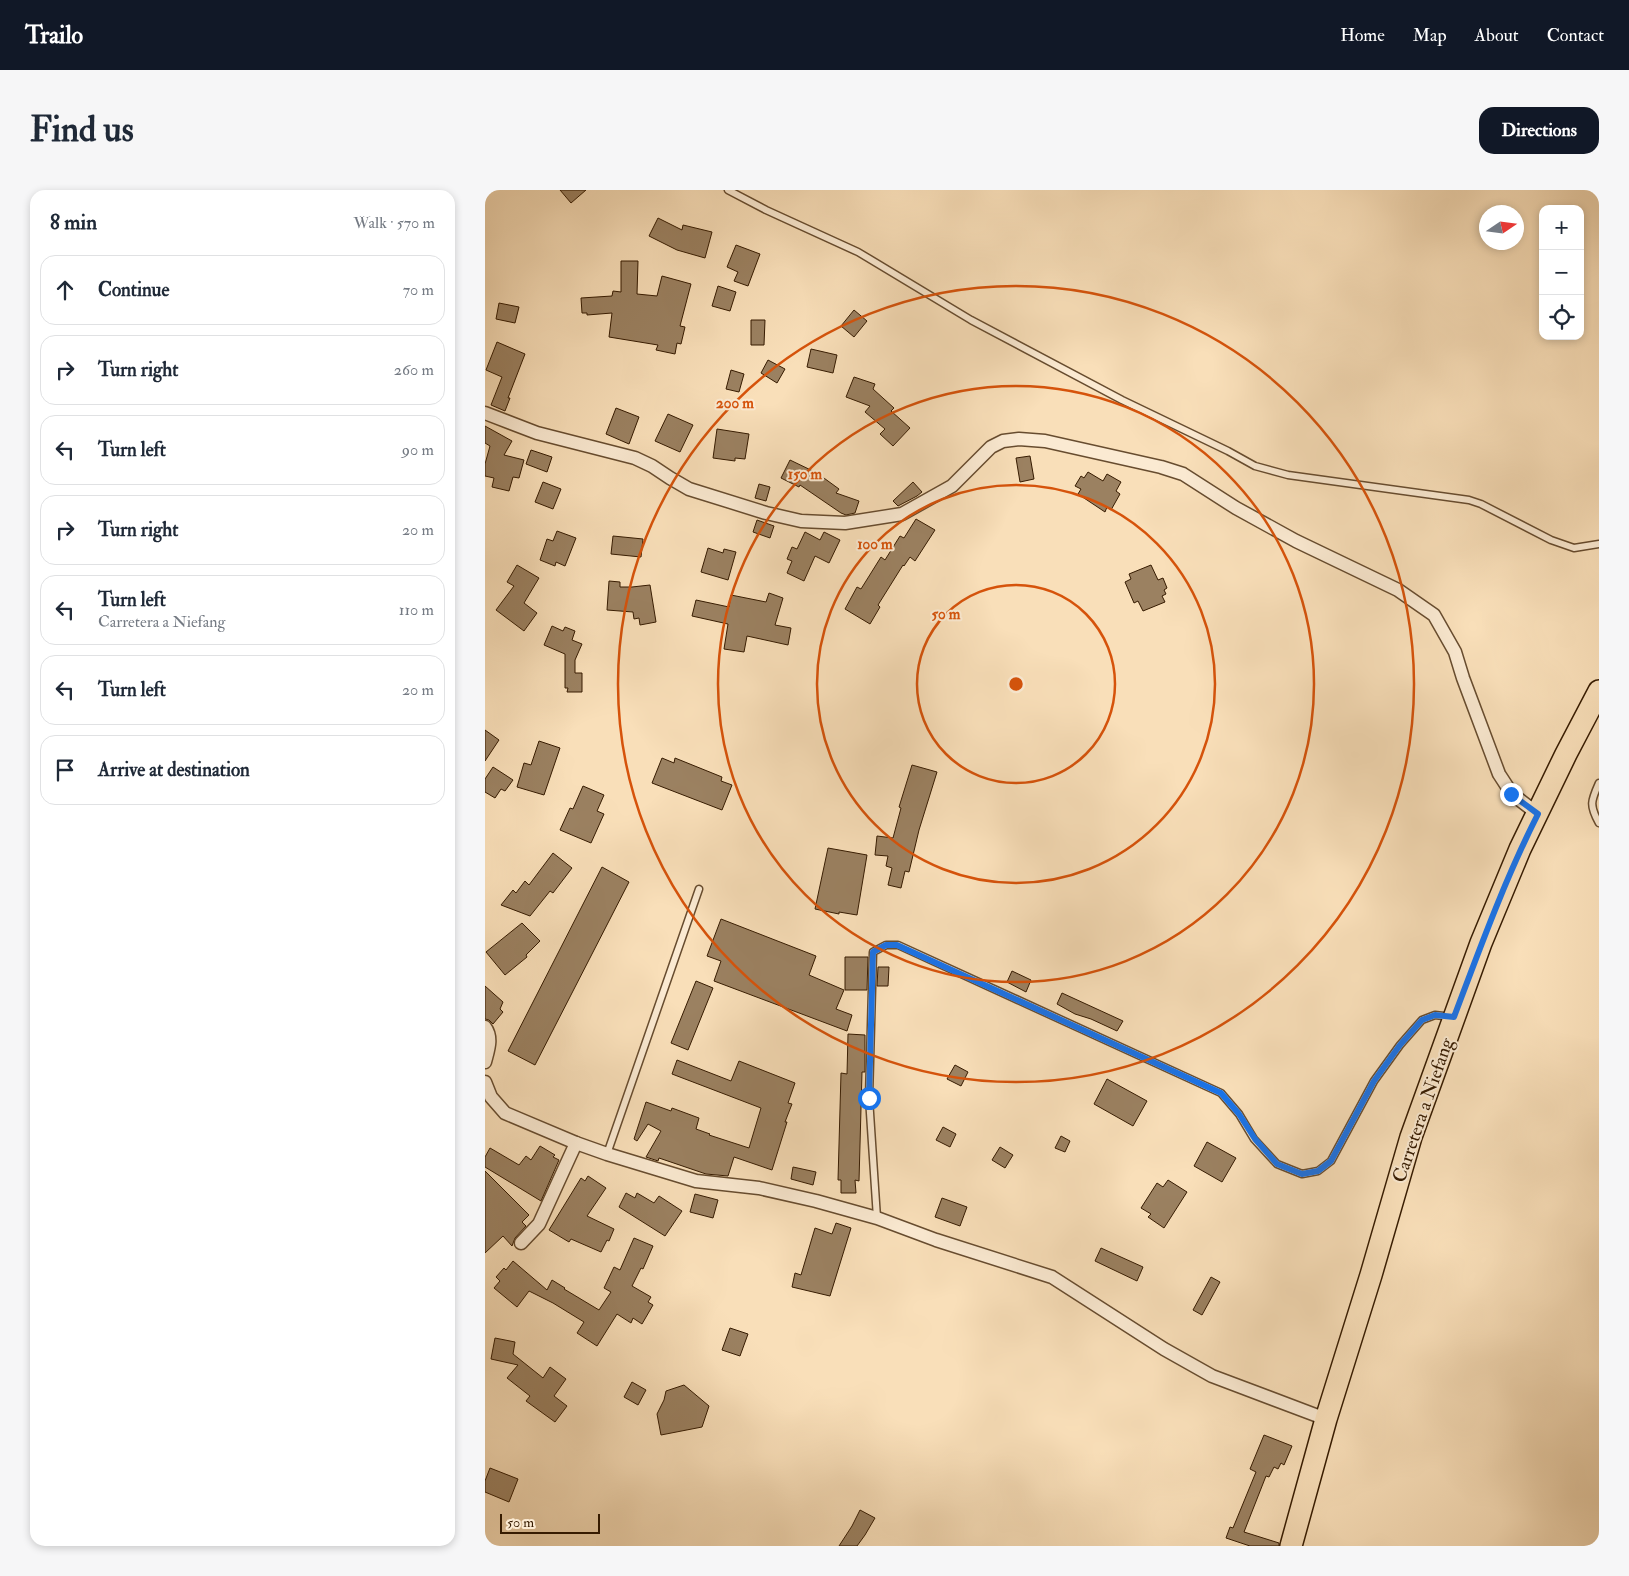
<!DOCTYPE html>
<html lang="en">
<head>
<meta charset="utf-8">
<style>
  :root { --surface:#fff; --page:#f6f6f7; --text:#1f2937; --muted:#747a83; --line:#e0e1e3; --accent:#111827 }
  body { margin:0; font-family:"IM FELL Double Pica",serif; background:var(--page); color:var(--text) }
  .controls { position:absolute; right:15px; top:15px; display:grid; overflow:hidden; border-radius:10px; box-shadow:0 2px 8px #0003 }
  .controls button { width:45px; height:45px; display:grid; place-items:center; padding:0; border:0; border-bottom:1px solid var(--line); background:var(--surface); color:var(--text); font:25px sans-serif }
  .compass { position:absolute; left:994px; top:15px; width:45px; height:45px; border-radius:50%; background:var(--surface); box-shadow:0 2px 8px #0003; rotate:77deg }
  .scale { position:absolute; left:15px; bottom:12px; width:100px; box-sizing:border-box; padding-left:5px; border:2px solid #361b01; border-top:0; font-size:14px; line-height:18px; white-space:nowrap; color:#361b01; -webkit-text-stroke:4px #fbead2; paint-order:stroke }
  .stop { position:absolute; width:15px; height:15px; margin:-11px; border:4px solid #1a73e8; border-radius:50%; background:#fff }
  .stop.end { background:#1a73e8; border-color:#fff; box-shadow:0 1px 5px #0008 }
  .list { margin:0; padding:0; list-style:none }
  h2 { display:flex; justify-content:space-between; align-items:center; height:65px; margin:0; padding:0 20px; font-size:21px }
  h2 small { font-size:16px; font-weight:400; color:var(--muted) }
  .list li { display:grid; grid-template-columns:32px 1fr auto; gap:15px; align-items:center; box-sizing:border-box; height:70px; margin:0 10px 10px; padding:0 10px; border:1px solid var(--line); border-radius:15px }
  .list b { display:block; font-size:19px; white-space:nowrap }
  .list p { margin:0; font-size:16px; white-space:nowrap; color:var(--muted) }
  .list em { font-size:16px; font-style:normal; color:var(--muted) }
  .icon { flex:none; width:28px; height:28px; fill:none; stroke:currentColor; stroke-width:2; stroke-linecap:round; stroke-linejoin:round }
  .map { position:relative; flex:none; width:1114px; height:1356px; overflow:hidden; border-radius:15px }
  header { display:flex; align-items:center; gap:30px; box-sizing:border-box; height:70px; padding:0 25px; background:var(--accent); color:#fff }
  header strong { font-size:24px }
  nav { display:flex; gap:28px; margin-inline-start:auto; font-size:18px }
  .intro { display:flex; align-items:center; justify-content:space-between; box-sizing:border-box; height:120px; padding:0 30px }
  h1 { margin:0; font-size:35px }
  .button { padding:12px 22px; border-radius:15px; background:var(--accent); color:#fff; font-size:18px; font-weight:700 }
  main { display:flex; gap:30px; padding:0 30px }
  aside { flex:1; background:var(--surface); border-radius:15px; box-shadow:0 2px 8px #0003 }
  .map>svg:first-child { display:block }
  .building { fill:#9b8161; stroke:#361b01 }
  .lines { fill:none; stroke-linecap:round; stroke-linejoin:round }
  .service-casing { stroke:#674c2f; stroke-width:9 }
  .minor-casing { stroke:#674c2f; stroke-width:15 }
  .primary-casing { stroke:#361b01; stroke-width:24 }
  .service { stroke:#fbead2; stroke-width:6 }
  .minor { stroke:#fbead2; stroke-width:12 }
  .primary { stroke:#f9dfb9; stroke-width:21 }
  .route { stroke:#1a73e8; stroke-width:6 }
  .ring { fill:none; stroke:#d6530b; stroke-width:2.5 }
  .labels { text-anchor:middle; stroke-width:4; stroke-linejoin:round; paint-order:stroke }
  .street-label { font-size:19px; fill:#361b01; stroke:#fbead2 }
  .centre { fill:#d6530b; stroke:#fbead2; stroke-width:2.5 }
  .ring-label { font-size:15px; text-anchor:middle; font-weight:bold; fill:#d6530b; stroke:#fbead2; stroke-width:4; stroke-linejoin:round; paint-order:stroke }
</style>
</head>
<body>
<header>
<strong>Trailo</strong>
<nav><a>Home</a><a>Map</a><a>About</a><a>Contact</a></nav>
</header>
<div class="intro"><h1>Find us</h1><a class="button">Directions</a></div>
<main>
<aside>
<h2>8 min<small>Walk · 570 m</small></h2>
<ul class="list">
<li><svg class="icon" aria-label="ahead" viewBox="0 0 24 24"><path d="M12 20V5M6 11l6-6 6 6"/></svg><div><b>Continue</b></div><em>70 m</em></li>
<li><svg class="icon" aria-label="right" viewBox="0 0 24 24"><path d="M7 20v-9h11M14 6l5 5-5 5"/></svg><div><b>Turn right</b></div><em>260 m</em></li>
<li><svg class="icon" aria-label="left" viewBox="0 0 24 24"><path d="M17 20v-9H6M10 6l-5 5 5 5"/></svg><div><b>Turn left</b></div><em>90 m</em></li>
<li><svg class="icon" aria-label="right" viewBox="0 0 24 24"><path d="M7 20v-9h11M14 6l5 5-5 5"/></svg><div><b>Turn right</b></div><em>20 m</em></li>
<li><svg class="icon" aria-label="left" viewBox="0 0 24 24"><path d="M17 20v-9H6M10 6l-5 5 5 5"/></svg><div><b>Turn left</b><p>Carretera a Niefang</p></div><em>110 m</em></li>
<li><svg class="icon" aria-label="left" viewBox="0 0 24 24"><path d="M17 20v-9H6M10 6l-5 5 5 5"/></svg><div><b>Turn left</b></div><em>20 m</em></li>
<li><svg class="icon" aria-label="arrive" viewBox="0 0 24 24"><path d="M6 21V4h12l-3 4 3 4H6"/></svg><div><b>Arrive at destination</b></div></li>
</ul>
</aside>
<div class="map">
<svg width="1114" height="1356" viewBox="0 0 1114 1356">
  <rect width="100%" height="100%" fill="#f9dfb9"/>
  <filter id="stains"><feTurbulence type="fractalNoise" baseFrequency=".004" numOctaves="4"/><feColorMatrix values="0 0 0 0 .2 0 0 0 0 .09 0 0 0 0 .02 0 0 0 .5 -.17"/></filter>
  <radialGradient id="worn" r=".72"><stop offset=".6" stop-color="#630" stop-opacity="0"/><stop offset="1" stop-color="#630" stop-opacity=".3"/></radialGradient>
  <g class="building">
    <polygon points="75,0 101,0 86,13"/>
    <polygon points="173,28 197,40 198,35 227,42 220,68 192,60 164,46"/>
    <polygon points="251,55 275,64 263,96 249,91 253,82 242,77"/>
    <polygon points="136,71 153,71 152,104 172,106 177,86 206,94 195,136 200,137 196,154 192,153 190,164 171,160 173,155 124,147 127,123 102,125 102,123 97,123 96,108 127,106 128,101 136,102"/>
    <polygon points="233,96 251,102 245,121 227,116"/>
    <polygon points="14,113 34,117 30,133 11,129"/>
    <polygon points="369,120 382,131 369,147 356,136"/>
    <polygon points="266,130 280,130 279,155 266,155"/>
    <polygon points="12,152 40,164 23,208 25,208 20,221 6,215 17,187 1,180"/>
    <polygon points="326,159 352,165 348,183 322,177"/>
    <polygon points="283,170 300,179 292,193 276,183"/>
    <polygon points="246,180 259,184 254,202 241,199"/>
    <polygon points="369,187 390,194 388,199 409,218 406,221 425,238 408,256 395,244 400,239 380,222 385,216 361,207"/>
    <polygon points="131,218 154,227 144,254 121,244"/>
    <polygon points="183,224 208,235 195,262 170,251"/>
    <polygon points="0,236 27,251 19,265 39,270 34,288 28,287 24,301 7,297 9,288 0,286 0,274 5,256 0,253"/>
    <polygon points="232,239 264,244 260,269 250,268 250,271 228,268"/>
    <polygon points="46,260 67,267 62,282 41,274"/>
    <polygon points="545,266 549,289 535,292 531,268"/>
    <polygon points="305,270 332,283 354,299 351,303 374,311 370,323 361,325 356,323 315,295 314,297 296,288"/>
    <polygon points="603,282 618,291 622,284 636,292 631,301 635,304 626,320 622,317 620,322 593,304 596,299 590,296 596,286 599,288"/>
    <polygon points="58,292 76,299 68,319 50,312"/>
    <polygon points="428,292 437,302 432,306 413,316 408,311"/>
    <polygon points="274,294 285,297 281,311 270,308"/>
    <polygon points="431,329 450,340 430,371 425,367 419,376 418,375 393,415 395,417 385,434 360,419 372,397 376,399 396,367 400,370 415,346 419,348"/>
    <polygon points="272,330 289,336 285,348 268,342"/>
    <polygon points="72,341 91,348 80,376 71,372 70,376 55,370 62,349 68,351"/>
    <polygon points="320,342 335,350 339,342 355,350 344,373 330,366 319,391 302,383 307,371 302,369 307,357 312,359"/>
    <polygon points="128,346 158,349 156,367 126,364"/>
    <polygon points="223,358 238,363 239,359 251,362 243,390 216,382"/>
    <polygon points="32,375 54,388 39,413 52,423 39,441 11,420 29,396 22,392"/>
    <polygon points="666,375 673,390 678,388 682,398 679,400 681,404 677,406 680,412 658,421 653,411 649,413 640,392 646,389 644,384"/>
    <polygon points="124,391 135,392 135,397 147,397 165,395 171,432 155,435 154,428 149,429 148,422 122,420"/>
    <polygon points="284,403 298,408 290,435 306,438 303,455 262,446 259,462 239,459 243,434 207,426 211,410 244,417 246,405 281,412"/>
    <polygon points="67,436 78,441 80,437 90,441 87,450 97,454 90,470 90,483 97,483 97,502 82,502 83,498 80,498 80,464 59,455"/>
    <polygon points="0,540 14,550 0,571"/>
    <polygon points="54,551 75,558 59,605 32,597 39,573 46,575"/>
    <polygon points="177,568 189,573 190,568 237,587 236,591 247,595 237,620 167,593"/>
    <polygon points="427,575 452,582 434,640 424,682 420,681 416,698 403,695 407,678 401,676 403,666 390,665 392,646 408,648 416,618 414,617"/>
    <polygon points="8,577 28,590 20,601 16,599 10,608 0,602 0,589"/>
    <polygon points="98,596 119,605 112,621 119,624 106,653 75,640 85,618 88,619"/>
    <polygon points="343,658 382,665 372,725 354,722 354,724 330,719"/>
    <polygon points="68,663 87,678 68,703 65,701 45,726 16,715 28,700 31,703 40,691 44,695"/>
    <polygon points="117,677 144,692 50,875 23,861"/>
    <polygon points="236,729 331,766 324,785 359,800 351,819 367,825 362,841 229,791 236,771 222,766"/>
    <polygon points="37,733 55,751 41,765 42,767 20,785 1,762"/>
    <polygon points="360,767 383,767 382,800 360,800"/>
    <polygon points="393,777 404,777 403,796 392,796"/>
    <polygon points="527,781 546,790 541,802 522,792"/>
    <polygon points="211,791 228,798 203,860 186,853"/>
    <polygon points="0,796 18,812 15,819 18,822 8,834 4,830 0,829"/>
    <polygon points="577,803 638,831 632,841 606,829 590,824 572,814"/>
    <polygon points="363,844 380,845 380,882 377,882 374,991 370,990 371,1003 356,1003 356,990 353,990 356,883 362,884"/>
    <polygon points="192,870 246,891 254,871 310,893 303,913 307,914 300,932 302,932 287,980 249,967 243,986 221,984 174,968 173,971 161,967 176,941 163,934 152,951 149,949 161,912 186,921 187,918 214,928 211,939 225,944 224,945 264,958 276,918 187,884"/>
    <polygon points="470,875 483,882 476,896 462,889"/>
    <polygon points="622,889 662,911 648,936 609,914"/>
    <polygon points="458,937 471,944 465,957 451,950"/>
    <polygon points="576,946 585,951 580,962 570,958"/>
    <polygon points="722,952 751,968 737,992 709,976"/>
    <polygon points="55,956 70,965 68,967 74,970 56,1011 0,977 0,967 5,958 34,975 41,966 46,970"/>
    <polygon points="515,957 528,965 520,978 507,970"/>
    <polygon points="308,977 331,982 328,995 306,989"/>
    <polygon points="0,981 44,1025 37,1032 41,1036 30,1048 27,1056 18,1046 0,1063"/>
    <polygon points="103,986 121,998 102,1026 129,1039 124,1051 122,1050 116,1062 86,1049 84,1052 64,1040 96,988 100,991"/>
    <polygon points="683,990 702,1002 679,1038 663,1027 666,1024 656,1018 672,993 678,997"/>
    <polygon points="141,1003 150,1008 152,1003 169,1013 174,1006 197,1021 180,1046 134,1017"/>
    <polygon points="210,1004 233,1010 228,1028 205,1022"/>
    <polygon points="457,1008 482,1017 475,1036 450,1027"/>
    <polygon points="351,1033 366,1038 345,1106 307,1097 310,1083 316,1085 330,1038 347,1044"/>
    <polygon points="149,1048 168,1056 158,1079 156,1078 147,1096 166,1107 163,1112 168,1115 157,1134 148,1128 146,1133 132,1124 112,1156 92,1143 99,1132 68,1113 44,1101 32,1117 9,1098 15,1091 11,1087 19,1078 21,1080 28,1071 62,1100 67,1090 80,1098 79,1099 114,1120 126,1102 119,1098 129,1077 135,1080"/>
    <polygon points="616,1058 658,1077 652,1091 610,1071"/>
    <polygon points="726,1087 735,1092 717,1125 708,1120"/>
    <polygon points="245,1138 263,1144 255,1166 237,1160"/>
    <polygon points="10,1148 30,1152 28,1164 58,1188 65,1177 81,1189 69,1206 82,1216 70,1232 41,1211 45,1206 22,1188 33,1175 6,1169"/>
    <polygon points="147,1192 161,1200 153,1215 139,1207"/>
    <polygon points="199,1195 224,1216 217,1237 176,1245 172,1224 179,1210 181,1201"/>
    <polygon points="779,1245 807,1256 799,1275 796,1273 793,1279 789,1277 784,1287 781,1286 759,1342 794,1353 794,1356 765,1356 741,1348 745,1337 748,1338 771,1282 765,1279"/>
    <polygon points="5,1278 33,1289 24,1312 0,1302 0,1291"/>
    <polygon points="375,1320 390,1328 380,1345 372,1356 354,1356 367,1336"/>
  </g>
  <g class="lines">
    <defs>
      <g id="service">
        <polyline points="243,0 281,20 373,62 486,130 637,210 743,261 770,276 803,285 984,310 996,314 1066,350 1089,358 1114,354"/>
        <path d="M 1114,593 C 1106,611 1104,615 1114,633"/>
        <polyline points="122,964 214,699"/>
        <polyline points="392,1028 384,908 388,762 401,755 413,755 736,903 754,924 769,949 792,974 817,984 833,981 846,971 889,891 915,855 937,830 950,825 967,827"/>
      </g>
      <g id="minor">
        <polyline points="0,223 52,243 150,268 167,276 185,288 204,299 281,323 316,331 360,333 417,324 467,296 506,257 518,251 534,249 560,251 676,277 698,284 751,318 811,351 913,400 949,425 970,462 978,488 1014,584 1027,604 1053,624"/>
        <path d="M 0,837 C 8,848 3,860 0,872"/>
        <polyline points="0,892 6,907 20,923 91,953 122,964 211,991 274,998 331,1011 392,1028 451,1050 567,1087 679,1159 727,1186 841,1229"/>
        <polyline points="36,1053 54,1034 91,953"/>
      </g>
      <polyline id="primary" points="806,1356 841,1229 886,1085 926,947 996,753 1035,659 1081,564 1114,501"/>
    </defs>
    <use href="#service" class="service-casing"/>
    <use href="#minor" class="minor-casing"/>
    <use href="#primary" class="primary-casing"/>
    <use href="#service" class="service"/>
    <use href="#minor" class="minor"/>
    <use href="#primary" class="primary"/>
  </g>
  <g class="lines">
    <path class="route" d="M 384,908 L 388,762 L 401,755 L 412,755 L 736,903 L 754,924 L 770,949 L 792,974 L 817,984 L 833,981 L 846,971 L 889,891 L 915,855 L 937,830 L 950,825 L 969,827 C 995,758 1020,689 1053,624 L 1026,604"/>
  </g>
  <g class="ring">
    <circle cx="531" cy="494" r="99"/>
    <circle cx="531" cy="494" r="199"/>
    <circle cx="531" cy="494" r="298"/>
    <circle cx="531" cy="494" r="398"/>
  </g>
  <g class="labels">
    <g class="street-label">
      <text transform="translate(937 920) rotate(-71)" y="7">Carretera a Niefang</text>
    </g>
  </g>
  <circle cx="531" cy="494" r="8" class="centre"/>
  <g class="ring-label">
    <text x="250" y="218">200 m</text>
    <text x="320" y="289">150 m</text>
    <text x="390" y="359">100 m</text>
    <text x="461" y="429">50 m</text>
  </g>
  <rect width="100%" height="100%" filter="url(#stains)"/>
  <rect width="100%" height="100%" fill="url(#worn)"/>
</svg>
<div class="controls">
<button>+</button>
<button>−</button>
<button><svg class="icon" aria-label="locate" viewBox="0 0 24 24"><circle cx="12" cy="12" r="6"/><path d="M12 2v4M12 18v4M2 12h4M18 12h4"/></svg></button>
</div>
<svg class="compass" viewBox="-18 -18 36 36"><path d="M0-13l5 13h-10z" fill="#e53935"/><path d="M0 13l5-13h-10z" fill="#747a83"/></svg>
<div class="scale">50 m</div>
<div class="stop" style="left:384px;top:908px"></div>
<div class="stop end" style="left:1026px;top:604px"></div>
</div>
</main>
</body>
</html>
